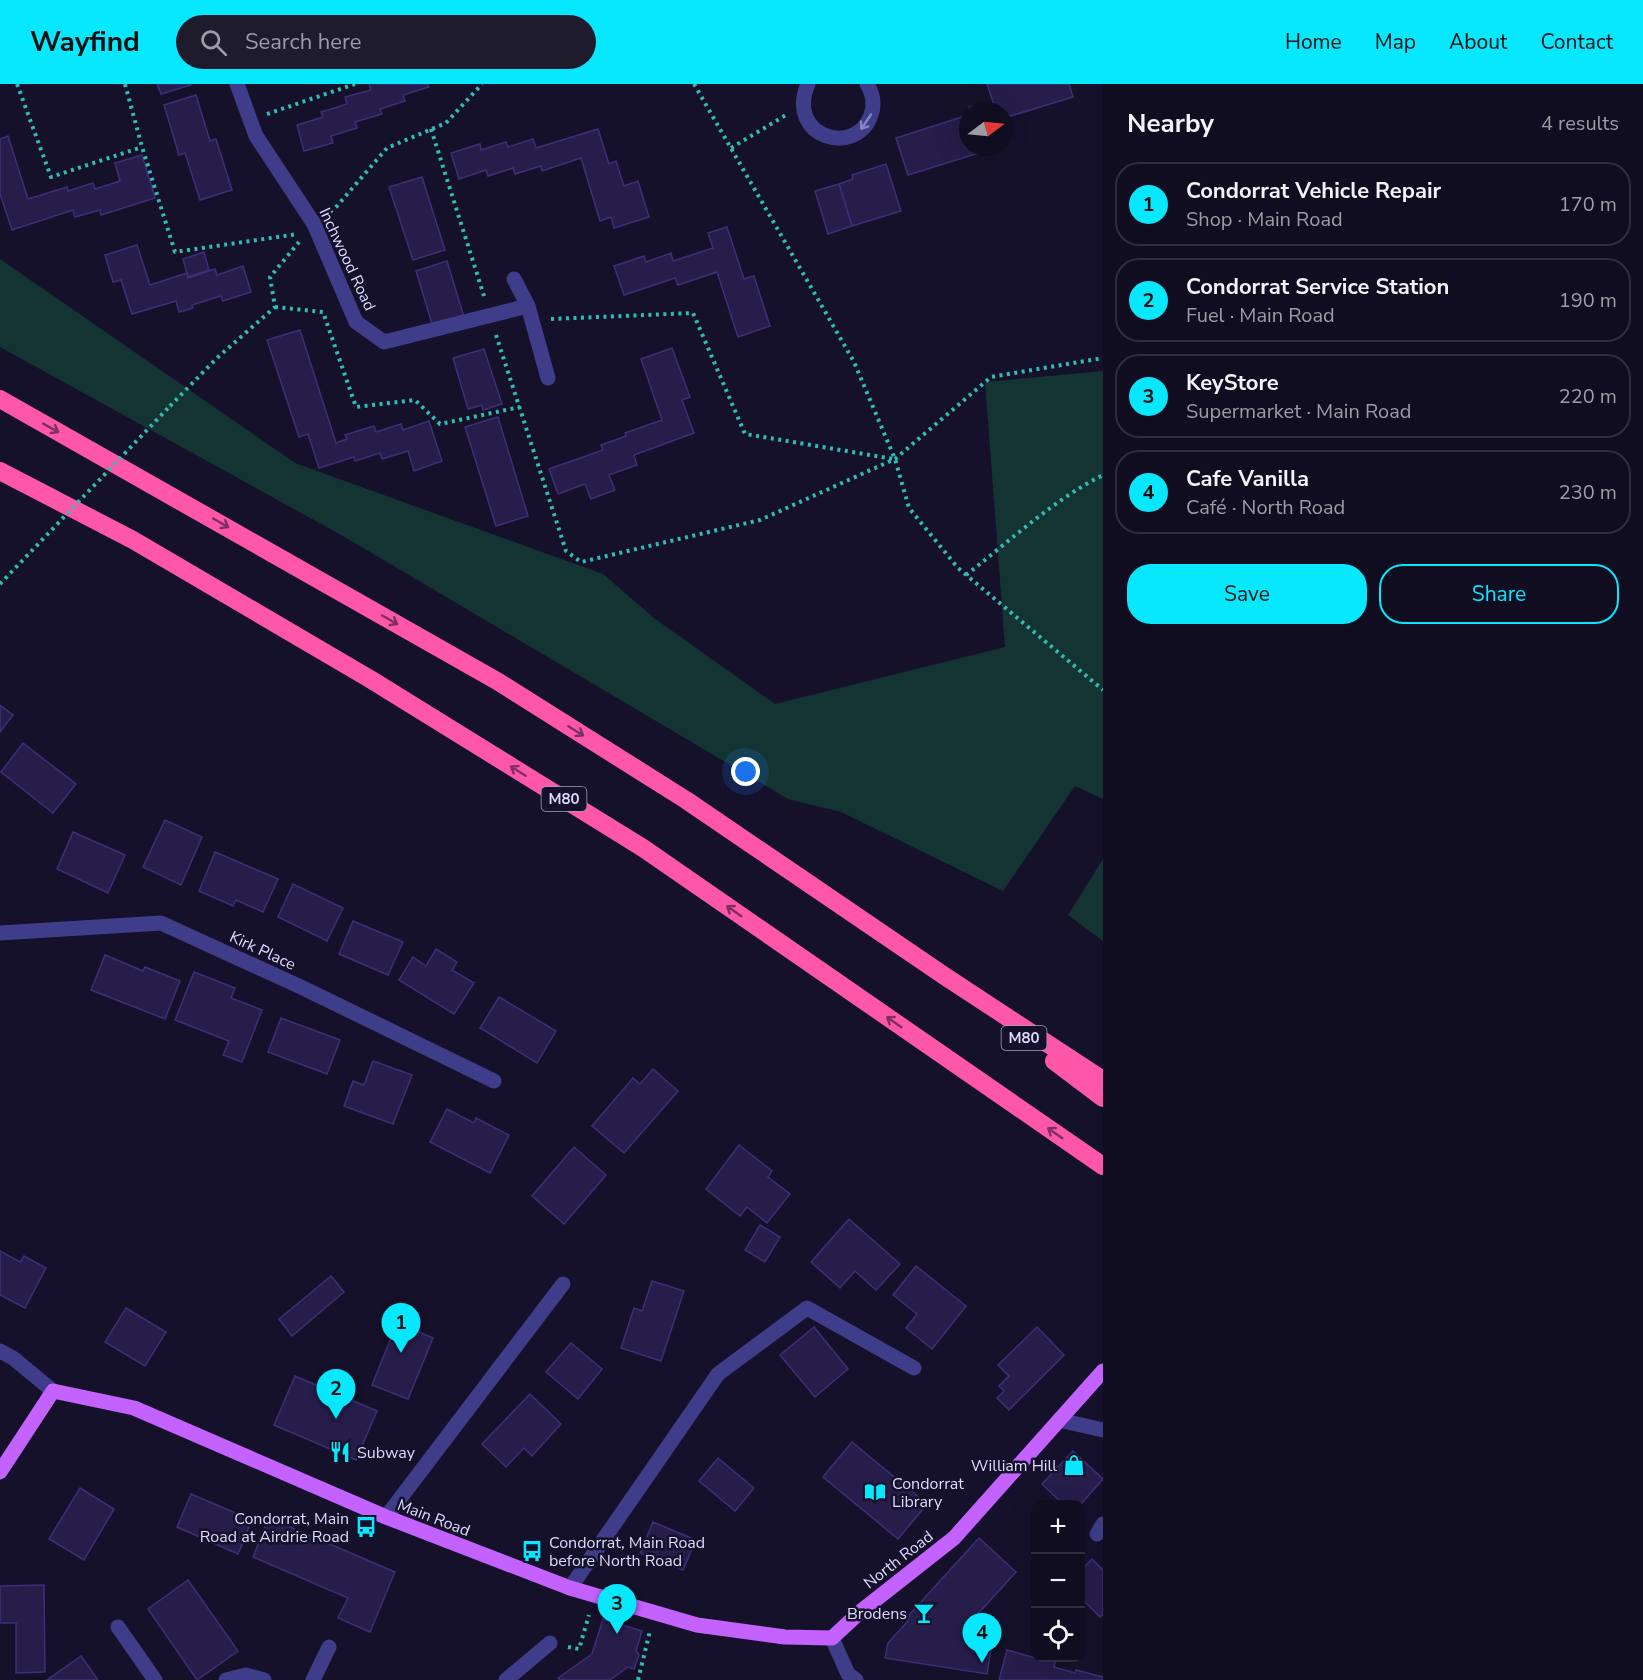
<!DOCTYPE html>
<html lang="en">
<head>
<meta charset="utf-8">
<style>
  :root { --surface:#100d20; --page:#1e1b2d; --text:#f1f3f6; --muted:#9c9ca5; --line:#302d3e; --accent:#07e7fe }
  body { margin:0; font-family:"Nunito Sans",sans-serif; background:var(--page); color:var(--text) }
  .controls { position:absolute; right:18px; bottom:18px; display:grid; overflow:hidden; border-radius:12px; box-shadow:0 6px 24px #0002 }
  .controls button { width:54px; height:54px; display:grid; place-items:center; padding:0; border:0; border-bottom:2px solid var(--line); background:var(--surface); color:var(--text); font:30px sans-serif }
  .compass { position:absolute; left:959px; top:18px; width:54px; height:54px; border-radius:50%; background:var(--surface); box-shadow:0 6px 24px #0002; rotate:74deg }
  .you { position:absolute; left:746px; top:688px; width:21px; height:21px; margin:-15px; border:4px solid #fff; border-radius:50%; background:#1a73e8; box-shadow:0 0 0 9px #1a73e833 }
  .badge { display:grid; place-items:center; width:39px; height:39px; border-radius:50%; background:var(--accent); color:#111; font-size:20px; font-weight:700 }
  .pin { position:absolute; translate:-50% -50px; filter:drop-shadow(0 2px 3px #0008) }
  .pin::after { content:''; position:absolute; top:32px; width:21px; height:18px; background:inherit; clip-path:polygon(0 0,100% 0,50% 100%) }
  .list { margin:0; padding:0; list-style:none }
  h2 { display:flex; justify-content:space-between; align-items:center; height:78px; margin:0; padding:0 24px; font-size:26px }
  h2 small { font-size:20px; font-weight:400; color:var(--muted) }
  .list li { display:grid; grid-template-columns:39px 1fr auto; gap:18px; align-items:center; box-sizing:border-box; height:84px; margin:0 12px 12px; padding:0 12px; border:2px solid var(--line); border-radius:24px }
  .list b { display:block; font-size:22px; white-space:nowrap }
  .list p { margin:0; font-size:20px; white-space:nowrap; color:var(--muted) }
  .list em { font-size:20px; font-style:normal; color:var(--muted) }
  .actions { display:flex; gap:12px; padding:18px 24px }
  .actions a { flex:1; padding:14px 0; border:2px solid var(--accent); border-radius:24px; text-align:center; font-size:21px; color:var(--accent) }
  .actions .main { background:var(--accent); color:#111 }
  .icon { flex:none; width:33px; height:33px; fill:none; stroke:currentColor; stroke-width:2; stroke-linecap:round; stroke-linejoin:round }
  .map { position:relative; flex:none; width:1103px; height:1596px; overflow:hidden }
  header { display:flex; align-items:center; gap:36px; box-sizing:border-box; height:84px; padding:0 30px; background:var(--accent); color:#111 }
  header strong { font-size:28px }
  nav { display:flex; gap:33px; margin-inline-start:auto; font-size:21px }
  .search { width:420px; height:54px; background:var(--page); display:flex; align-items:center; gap:15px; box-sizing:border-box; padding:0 21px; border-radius:33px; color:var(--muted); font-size:22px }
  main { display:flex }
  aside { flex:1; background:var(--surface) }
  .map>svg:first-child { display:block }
  .green { fill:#143433 }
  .building { fill:#261d4b; stroke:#3d2f77; stroke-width:1.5 }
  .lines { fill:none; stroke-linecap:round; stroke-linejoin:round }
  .path { stroke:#31bcb3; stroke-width:4; stroke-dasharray:3 4.5; stroke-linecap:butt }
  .minor { stroke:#3f3c89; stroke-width:15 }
  .major { stroke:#c362fe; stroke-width:15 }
  .highway { stroke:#fe56a8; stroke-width:18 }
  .path-bridge { stroke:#31bcb3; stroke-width:4; stroke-dasharray:3 4.5; stroke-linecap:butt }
  .oneway { stroke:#8783be }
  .oneway2 { stroke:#7e3063 }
  .labels { text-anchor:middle; stroke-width:5; stroke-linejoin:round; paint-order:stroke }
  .shield { fill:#15112a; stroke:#a29ebf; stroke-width:1.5 }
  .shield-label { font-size:15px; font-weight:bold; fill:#dedaff }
  .street-label { font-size:16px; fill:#dedaff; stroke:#15112a }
  .poi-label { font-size:16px; fill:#dedaff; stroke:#15112a; text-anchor:start }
</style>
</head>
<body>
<header>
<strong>Wayfind</strong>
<div class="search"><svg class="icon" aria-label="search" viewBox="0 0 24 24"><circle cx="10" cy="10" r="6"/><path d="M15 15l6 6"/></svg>Search here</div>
<nav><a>Home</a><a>Map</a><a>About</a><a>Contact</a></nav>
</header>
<main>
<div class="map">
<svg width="1103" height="1596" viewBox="0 0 1103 1596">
  <rect width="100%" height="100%" fill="#15112a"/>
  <g class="green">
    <polygon points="0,175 295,379 603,490 654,534 775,620 1005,563 985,298 1103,287 1103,715 1075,702 1003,807 841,728 788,715 343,452 0,263"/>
    <polygon points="1103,775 1103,857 1068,831"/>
  </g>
  <g class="building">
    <polygon points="157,0 191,0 191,1 161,10"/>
    <polygon points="369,0 428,0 429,3 403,11 405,17 380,25 382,30 355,38 357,44 331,52 333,59 304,67 297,41 323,33 321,28 347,20 345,13 371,6"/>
    <polygon points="987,0 1069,0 1073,13 1004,34 1004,27 996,27"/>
    <polygon points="196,11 210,57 216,55 232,106 200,116 185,69 179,71 164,21"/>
    <polygon points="981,20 983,27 970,27 969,23"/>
    <polygon points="968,31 968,63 995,64 908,91 896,54"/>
    <polygon points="598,45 609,80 616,77 624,102 638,97 649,133 614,144 611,133 600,137 581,74 542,87 541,82 515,90 513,84 488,92 486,86 459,95 451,69 480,60 481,66 506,58 508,63 533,55 536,64"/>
    <polygon points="8,52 28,115 67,103 68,107 93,99 95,105 120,97 115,79 142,71 155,114 101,131 100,126 75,133 73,126 12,146 0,110 0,55"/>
    <polygon points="886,80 901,127 852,142 839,100 853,95 852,91"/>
    <polygon points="422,93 445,166 413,176 389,103"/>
    <polygon points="839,100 852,142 828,150 815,107"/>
    <polygon points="727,143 744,195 754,192 770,242 738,253 717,188 678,201 675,194 624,211 614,182 644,172 646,178 671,169 673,177 713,164 708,149"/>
    <polygon points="137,161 150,201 187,189 188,194 215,185 217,191 243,182 251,208 223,217 221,212 192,221 193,224 179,228 176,217 132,230 121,196 113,198 105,171"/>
    <polygon points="204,168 209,186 188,193 183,175"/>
    <polygon points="447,177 464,233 433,243 416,187"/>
    <polygon points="300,246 336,359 347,355 345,351 374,342 376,348 401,340 403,346 429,337 442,377 414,387 408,367 382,375 380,369 355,377 354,373 319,384 308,350 299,353 267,256"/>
    <polygon points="672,264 690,313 682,316 694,349 634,371 637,381 609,391 615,406 591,415 585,400 558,410 549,385 603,366 601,361 626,352 625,349 662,336 641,275"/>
    <polygon points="484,265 502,320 483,326 482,321 468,325 453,274"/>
    <polygon points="498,333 528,432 496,442 465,343"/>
    <polygon points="0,621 13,631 0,648"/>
    <polygon points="23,659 76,700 53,729 1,688"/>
    <polygon points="165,736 202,753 181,801 143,783"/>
    <polygon points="73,748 125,771 108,809 57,785"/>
    <polygon points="215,768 278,795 263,828 236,816 233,822 199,807"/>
    <polygon points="293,800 343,824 327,857 278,833"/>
    <polygon points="353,837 403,858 388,891 339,870"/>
    <polygon points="436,865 457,878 452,886 474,899 454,930 399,896 413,873 426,882"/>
    <polygon points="105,871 143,887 145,883 180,897 165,935 91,906"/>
    <polygon points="194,888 235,904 231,914 262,926 242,978 223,971 229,957 175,936"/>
    <polygon points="499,913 556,947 537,979 480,944"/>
    <polygon points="281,934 340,956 327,990 268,968"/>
    <polygon points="373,977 412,991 393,1040 344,1022 353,997 364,1001"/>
    <polygon points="653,985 678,1007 624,1069 592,1042 633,994 640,1000"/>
    <polygon points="447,1025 474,1039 476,1034 509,1051 490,1089 430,1058"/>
    <polygon points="739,1061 772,1087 768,1093 790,1110 767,1139 747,1123 740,1132 706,1105"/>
    <polygon points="574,1063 606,1091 564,1140 532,1112"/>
    <polygon points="849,1135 900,1180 876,1206 855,1187 840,1204 811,1178"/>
    <polygon points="760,1141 780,1153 765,1178 745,1166"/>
    <polygon points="0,1167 20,1178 24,1172 46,1184 25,1224 0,1211"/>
    <polygon points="916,1182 966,1222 932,1265 906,1244 917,1230 893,1211"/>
    <polygon points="331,1192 344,1208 292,1252 279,1235"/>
    <polygon points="652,1197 684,1207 661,1277 621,1264 634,1224 642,1227"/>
    <polygon points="126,1224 166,1248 145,1282 105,1258"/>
    <polygon points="397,1239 433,1254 408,1315 372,1301"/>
    <polygon points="814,1243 848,1285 815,1313 780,1271"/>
    <polygon points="1037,1243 1064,1271 1009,1326 997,1314 1004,1307 999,1302 1009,1292 998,1281"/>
    <polygon points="571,1259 602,1285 578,1315 546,1288"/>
    <polygon points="295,1292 377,1327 356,1376 274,1341"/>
    <polygon points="530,1310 561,1340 532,1372 524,1364 506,1383 482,1360"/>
    <polygon points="852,1358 927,1420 898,1455 823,1393"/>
    <polygon points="1073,1367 1103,1395 1080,1421 1063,1420 1042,1400"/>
    <polygon points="718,1374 754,1404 735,1427 699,1397"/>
    <polygon points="80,1404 114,1425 84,1476 49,1455"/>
    <polygon points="191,1410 252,1436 238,1470 177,1443"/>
    <polygon points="269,1434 395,1488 370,1548 338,1534 348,1514 253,1473"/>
    <polygon points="653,1438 696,1456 683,1486 640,1469"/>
    <polygon points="979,1454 1016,1488 965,1544 969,1547 993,1551 987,1590 885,1574 888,1559 908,1537 909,1531"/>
    <polygon points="1092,1475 1103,1486 1103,1530 1100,1533 1080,1513 1080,1487"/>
    <polygon points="188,1496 238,1567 197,1596 148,1525"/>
    <polygon points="44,1501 45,1588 16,1589 16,1539 0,1539 0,1502"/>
    <polygon points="603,1535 642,1547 636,1567 639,1571 634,1585 628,1583 610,1596 560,1596 558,1594 592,1570"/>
    <polygon points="1007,1566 1039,1575 1056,1574 1054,1583 1075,1589 1076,1586 1103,1593 1103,1596 999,1596"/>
    <polygon points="81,1572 98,1596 47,1596"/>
  </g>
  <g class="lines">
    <g class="path">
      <polyline points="17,0 51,93 142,63"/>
      <polyline points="125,0 142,63 175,168 298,150"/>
      <polyline points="694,0 854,278 895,375 909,424 958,484 1103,606"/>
      <polyline points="267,30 355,0"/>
      <polyline points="431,45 484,212"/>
      <polyline points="731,64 786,31"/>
      <polyline points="330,128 337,122 387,64 446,39 482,0"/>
      <polyline points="275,223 323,228 356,323 415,316 440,340 520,323"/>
      <polyline points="551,235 693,229 745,350 894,375"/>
      <polyline points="496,251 566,467 581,478 760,436 895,375 991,293 1103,274"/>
      <polyline points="170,322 217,274 275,223 270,193 299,158"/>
      <path d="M 966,491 C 1010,457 1053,416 1103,391"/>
      <polyline points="568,1563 579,1565 589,1531"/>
      <polyline points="638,1596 650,1547"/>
    </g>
    <g class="minor">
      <polyline points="237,0 256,52 314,140 356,238 384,258 528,222"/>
      <path d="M 808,0 C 785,53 856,74 871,31 C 875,20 873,10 867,0"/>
      <polyline points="514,195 528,222 548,294"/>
      <polyline points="0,849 161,839 301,903 494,997"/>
      <polyline points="0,1267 13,1274 53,1307"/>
      <polyline points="1059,1336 1103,1346"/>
      <polyline points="386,1433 563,1200"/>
      <polyline points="1097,1450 1103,1440"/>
      <polyline points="570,1504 718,1290 807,1224 914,1284"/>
      <polyline points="118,1543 155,1596"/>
      <polyline points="832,1554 848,1590 856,1596"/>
      <polyline points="226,1596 246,1591 264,1596"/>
      <polyline points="313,1596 329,1563"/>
      <polyline points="506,1596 550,1559"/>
    </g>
    <polyline class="major" points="0,1388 53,1307 134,1324 386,1433 570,1504 697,1541 785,1553 832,1554 860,1528 954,1454 1103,1287"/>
    <g class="highway">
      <polyline points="0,315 497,597 686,716 946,893 1103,996"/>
      <polyline points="0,387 133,456 370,595 643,764 1103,1082"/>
      <polyline points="1054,977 1103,1014"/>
    </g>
    <polyline class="path-bridge" points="0,500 170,322"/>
  </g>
  <defs><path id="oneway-shaft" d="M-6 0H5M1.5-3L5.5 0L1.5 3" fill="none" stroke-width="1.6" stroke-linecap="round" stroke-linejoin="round" transform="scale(1.5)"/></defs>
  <use class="oneway" href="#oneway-shaft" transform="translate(866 38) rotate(124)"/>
  <g class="oneway2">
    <use href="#oneway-shaft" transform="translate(51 344) rotate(29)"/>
    <use href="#oneway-shaft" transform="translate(221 439) rotate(30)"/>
    <use href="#oneway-shaft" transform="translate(390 536) rotate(30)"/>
    <use href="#oneway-shaft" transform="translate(576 647) rotate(32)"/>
    <use href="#oneway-shaft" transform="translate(518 687) rotate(-148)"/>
    <use href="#oneway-shaft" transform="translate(734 827) rotate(-145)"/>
    <use href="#oneway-shaft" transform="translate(894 938) rotate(-145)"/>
    <use href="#oneway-shaft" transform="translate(1055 1049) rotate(-145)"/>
  </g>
  <defs>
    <symbol id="restaurant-bare" viewBox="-9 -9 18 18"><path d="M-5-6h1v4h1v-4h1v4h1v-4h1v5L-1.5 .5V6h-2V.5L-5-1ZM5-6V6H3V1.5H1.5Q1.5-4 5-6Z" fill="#07e7fe" stroke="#15112a" stroke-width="2.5" paint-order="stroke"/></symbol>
    <symbol id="shop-bare" viewBox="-9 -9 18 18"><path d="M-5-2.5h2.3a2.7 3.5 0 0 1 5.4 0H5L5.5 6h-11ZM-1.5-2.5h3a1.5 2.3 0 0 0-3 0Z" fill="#07e7fe" stroke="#15112a" stroke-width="2.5" paint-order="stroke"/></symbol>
    <symbol id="library-bare" viewBox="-9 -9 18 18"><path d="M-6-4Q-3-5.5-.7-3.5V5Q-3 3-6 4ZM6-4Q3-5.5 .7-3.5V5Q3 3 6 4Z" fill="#07e7fe" stroke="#15112a" stroke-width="2.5" paint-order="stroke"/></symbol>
    <symbol id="bus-bare" viewBox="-9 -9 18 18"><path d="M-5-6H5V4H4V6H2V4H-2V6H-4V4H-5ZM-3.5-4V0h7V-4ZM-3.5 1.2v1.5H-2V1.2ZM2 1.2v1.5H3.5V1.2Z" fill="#07e7fe" stroke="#15112a" stroke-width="2.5" paint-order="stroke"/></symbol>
    <symbol id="bar-bare" viewBox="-9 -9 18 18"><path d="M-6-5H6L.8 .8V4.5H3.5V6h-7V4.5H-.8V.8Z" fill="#07e7fe" stroke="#15112a" stroke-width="2.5" paint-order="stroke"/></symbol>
  </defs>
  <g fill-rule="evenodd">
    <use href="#restaurant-bare" x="325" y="1353" width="30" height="30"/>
    <use href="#shop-bare" x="1059" y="1366" width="30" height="30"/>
    <use href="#library-bare" x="860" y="1393" width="30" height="30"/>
    <use href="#bus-bare" x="351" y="1428" width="30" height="30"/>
    <use href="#bus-bare" x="517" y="1452" width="30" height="30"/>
    <use href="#bar-bare" x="909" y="1514" width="30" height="30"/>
  </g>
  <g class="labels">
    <g class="shield">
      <rect x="541.5" y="703" width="45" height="24" rx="4.5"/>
      <rect x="1001.5" y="942" width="45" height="24" rx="4.5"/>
    </g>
    <g class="shield-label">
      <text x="564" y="720">M80</text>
      <text x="1024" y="959">M80</text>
    </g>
    <g class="street-label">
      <text transform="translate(348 175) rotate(65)" y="6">Inchwood Road</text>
      <text transform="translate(263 866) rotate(25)" y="6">Kirk Place</text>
      <text transform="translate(434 1433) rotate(21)" y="6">Main Road</text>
      <text transform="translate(898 1475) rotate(-38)" y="6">North Road</text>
    </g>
    <g class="poi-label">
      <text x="357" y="1374">Subway</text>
      <text x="1057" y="1387" text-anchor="end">William Hill</text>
      <text x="892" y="1405">Condorrat<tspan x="892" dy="18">Library</tspan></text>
      <text x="349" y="1440" text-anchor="end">Condorrat, Main<tspan x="349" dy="18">Road at Airdrie Road</tspan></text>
      <text x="549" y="1464">Condorrat, Main Road<tspan x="549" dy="18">before North Road</tspan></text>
      <text x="907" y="1535" text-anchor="end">Brodens</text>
    </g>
  </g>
</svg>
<div class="controls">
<button>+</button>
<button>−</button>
<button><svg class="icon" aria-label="locate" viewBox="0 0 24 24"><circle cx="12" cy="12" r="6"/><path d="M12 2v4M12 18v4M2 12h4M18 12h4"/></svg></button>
</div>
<svg class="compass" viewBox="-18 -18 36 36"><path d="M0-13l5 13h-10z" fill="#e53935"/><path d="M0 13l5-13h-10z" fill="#9c9ca5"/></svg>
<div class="you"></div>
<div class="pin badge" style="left:401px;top:1269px">1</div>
<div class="pin badge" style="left:336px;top:1335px">2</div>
<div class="pin badge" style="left:617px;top:1550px">3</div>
<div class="pin badge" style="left:982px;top:1579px">4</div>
</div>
<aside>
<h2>Nearby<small>4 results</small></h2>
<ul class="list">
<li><span class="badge">1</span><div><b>Condorrat Vehicle Repair</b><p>Shop · Main Road</p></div><em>170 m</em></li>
<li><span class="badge">2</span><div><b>Condorrat Service Station</b><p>Fuel · Main Road</p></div><em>190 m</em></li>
<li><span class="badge">3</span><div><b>KeyStore</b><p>Supermarket · Main Road</p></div><em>220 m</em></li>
<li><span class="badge">4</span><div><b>Cafe Vanilla</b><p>Café · North Road</p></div><em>230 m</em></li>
</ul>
<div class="actions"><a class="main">Save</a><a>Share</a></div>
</aside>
</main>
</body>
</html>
